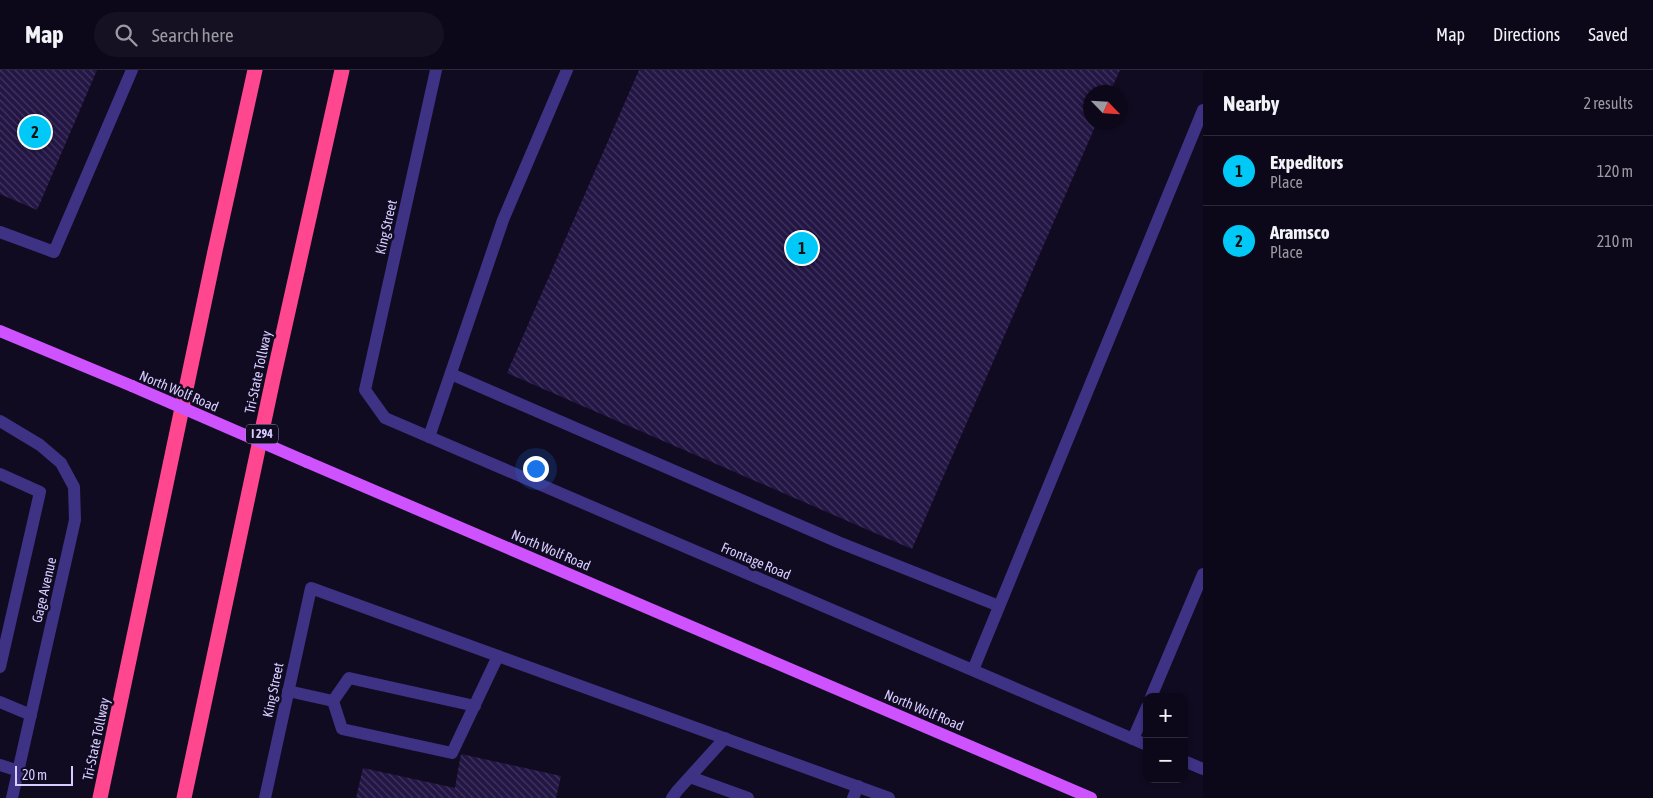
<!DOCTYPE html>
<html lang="en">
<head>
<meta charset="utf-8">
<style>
  :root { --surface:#0d0819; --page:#161122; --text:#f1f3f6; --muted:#9a9aa2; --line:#2d2938; --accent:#00c8f7 }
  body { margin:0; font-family:"Asap Condensed",sans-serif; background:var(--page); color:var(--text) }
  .controls { position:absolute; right:15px; bottom:15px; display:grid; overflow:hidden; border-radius:10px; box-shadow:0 1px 4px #0004 }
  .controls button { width:45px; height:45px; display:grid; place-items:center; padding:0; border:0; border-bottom:1px solid var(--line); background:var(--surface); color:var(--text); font:25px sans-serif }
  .compass { position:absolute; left:1083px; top:15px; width:45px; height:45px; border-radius:50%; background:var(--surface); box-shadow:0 1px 4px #0004; rotate:115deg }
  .scale { position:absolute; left:15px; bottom:12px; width:58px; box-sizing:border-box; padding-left:5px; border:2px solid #d6ccff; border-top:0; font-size:14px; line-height:18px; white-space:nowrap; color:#d6ccff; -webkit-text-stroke:4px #110b21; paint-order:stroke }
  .you { position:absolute; left:535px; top:398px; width:18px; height:18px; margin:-12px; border:4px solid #fff; border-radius:50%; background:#1a73e8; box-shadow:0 0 0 8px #1a73e833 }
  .badge { display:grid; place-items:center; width:32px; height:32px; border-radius:50%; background:var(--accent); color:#111; font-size:16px; font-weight:700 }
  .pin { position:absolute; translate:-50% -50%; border:2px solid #fff; box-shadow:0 1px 5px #0006 }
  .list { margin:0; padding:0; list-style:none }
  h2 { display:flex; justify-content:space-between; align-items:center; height:65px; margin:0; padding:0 20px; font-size:21px }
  h2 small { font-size:16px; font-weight:400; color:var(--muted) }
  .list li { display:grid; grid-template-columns:32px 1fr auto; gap:15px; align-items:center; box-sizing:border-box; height:70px; padding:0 20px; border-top:1px solid var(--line) }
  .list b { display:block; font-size:19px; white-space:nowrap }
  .list p { margin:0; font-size:16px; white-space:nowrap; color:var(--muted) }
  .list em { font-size:16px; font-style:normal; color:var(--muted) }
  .icon { flex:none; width:28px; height:28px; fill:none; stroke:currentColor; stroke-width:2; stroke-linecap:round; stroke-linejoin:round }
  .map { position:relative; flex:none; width:1203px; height:728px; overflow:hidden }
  header { display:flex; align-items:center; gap:30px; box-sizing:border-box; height:70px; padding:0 25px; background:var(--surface); border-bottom:1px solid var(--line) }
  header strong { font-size:24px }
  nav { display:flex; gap:28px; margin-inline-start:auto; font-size:18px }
  .search { width:350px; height:45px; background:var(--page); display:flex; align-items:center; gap:12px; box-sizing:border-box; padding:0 18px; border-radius:28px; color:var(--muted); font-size:19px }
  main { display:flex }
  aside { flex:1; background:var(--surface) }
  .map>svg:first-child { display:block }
  .building { fill:url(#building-back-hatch) }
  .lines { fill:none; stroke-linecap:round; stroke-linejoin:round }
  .minor { stroke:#3d3284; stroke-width:12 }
  .major { stroke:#ce53ff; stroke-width:12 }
  .highway { stroke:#ff478f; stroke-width:15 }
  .major-bridge { stroke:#ce53ff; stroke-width:12 }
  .labels { text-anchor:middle; stroke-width:5; stroke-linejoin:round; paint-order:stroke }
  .shield { fill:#110b21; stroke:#9b92bc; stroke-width:1 }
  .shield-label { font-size:12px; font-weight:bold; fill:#d6ccff }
  .street-label { font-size:14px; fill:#d6ccff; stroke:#110b21 }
</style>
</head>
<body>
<header>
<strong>Map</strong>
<div class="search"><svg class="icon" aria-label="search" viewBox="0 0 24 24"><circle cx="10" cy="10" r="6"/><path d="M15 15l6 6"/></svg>Search here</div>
<nav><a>Map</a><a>Directions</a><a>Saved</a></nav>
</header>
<main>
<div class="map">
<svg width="1203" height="728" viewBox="0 0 1203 728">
  <defs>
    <pattern id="building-back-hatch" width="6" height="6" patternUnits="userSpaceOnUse" patternTransform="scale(1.25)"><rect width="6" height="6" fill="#231644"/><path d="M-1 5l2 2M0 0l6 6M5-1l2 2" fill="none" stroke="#423760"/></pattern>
  </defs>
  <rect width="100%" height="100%" fill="#110b21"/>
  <g class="building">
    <polygon points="0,0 97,0 37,140 0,124"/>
    <polygon points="639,0 1120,0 1110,22 1090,22 1090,52 1097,52 912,479 507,303"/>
    <polygon points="461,684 561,706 556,728 356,728 363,698 455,718"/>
  </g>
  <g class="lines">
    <g class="minor">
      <polyline points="436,0 365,320 385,348 1147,675"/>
      <polyline points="0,162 54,182 132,0"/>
      <polyline points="451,304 838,472 999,536"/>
      <polyline points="0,351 40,375 61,393 74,417 75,450 12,728"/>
      <polyline points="429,367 503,150 567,0"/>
      <polyline points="0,404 40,422 0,597"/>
      <polyline points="973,600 1203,40"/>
      <polyline points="288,621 333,631"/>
      <polyline points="1151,627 1203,504"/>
      <polyline points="333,631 342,659 452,683 498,586"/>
      <polyline points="333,631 349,608 475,636"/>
      <polyline points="0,632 31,645"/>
      <polyline points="1133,669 1147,637"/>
      <polyline points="1184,691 1203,699"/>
      <polyline points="0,695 19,701"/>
      <polyline points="690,707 748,728"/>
      <polyline points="265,728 311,518 889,728"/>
      <polyline points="672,728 677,721 725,668"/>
      <polyline points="853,728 858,716"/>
    </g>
    <g class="major">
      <polyline points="0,261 132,316"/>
      <polyline points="307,392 1091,728"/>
    </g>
    <g class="highway">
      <polyline points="100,728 215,181 255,0"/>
      <polyline points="184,728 273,309 342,0"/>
    </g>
    <polyline class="major-bridge" points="132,316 307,392"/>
  </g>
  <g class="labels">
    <rect class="shield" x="246" y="354.5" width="32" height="19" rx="4"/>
    <g class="shield-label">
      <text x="262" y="368">I 294</text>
    </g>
    <g class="street-label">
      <text transform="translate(386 157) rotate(-77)" y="5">King Street</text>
      <text transform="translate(258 302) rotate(-78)" y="5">Tri-State Tollway</text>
      <text transform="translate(179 321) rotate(23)" y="5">North Wolf Road</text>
      <text transform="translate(551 480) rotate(23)" y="5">North Wolf Road</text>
      <text transform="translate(756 491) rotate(23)" y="5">Frontage Road</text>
      <text transform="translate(44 520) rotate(-77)" y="5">Gage Avenue</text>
      <text transform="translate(273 620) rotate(-78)" y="5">King Street</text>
      <text transform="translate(924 640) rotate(23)" y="5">North Wolf Road</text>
      <text transform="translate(96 669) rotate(-78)" y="5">Tri-State Tollway</text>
    </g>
  </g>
</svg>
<div class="controls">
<button>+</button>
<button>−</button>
</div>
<svg class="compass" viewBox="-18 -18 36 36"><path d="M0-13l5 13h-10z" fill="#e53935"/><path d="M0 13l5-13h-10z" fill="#9a9aa2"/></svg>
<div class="scale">20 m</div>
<div class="you"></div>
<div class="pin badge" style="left:802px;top:178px">1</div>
<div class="pin badge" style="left:35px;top:62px">2</div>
</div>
<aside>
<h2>Nearby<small>2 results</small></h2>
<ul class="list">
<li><span class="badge">1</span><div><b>Expeditors</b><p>Place</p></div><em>120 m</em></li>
<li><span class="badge">2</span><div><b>Aramsco</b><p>Place</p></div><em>210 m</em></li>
</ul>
</aside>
</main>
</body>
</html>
